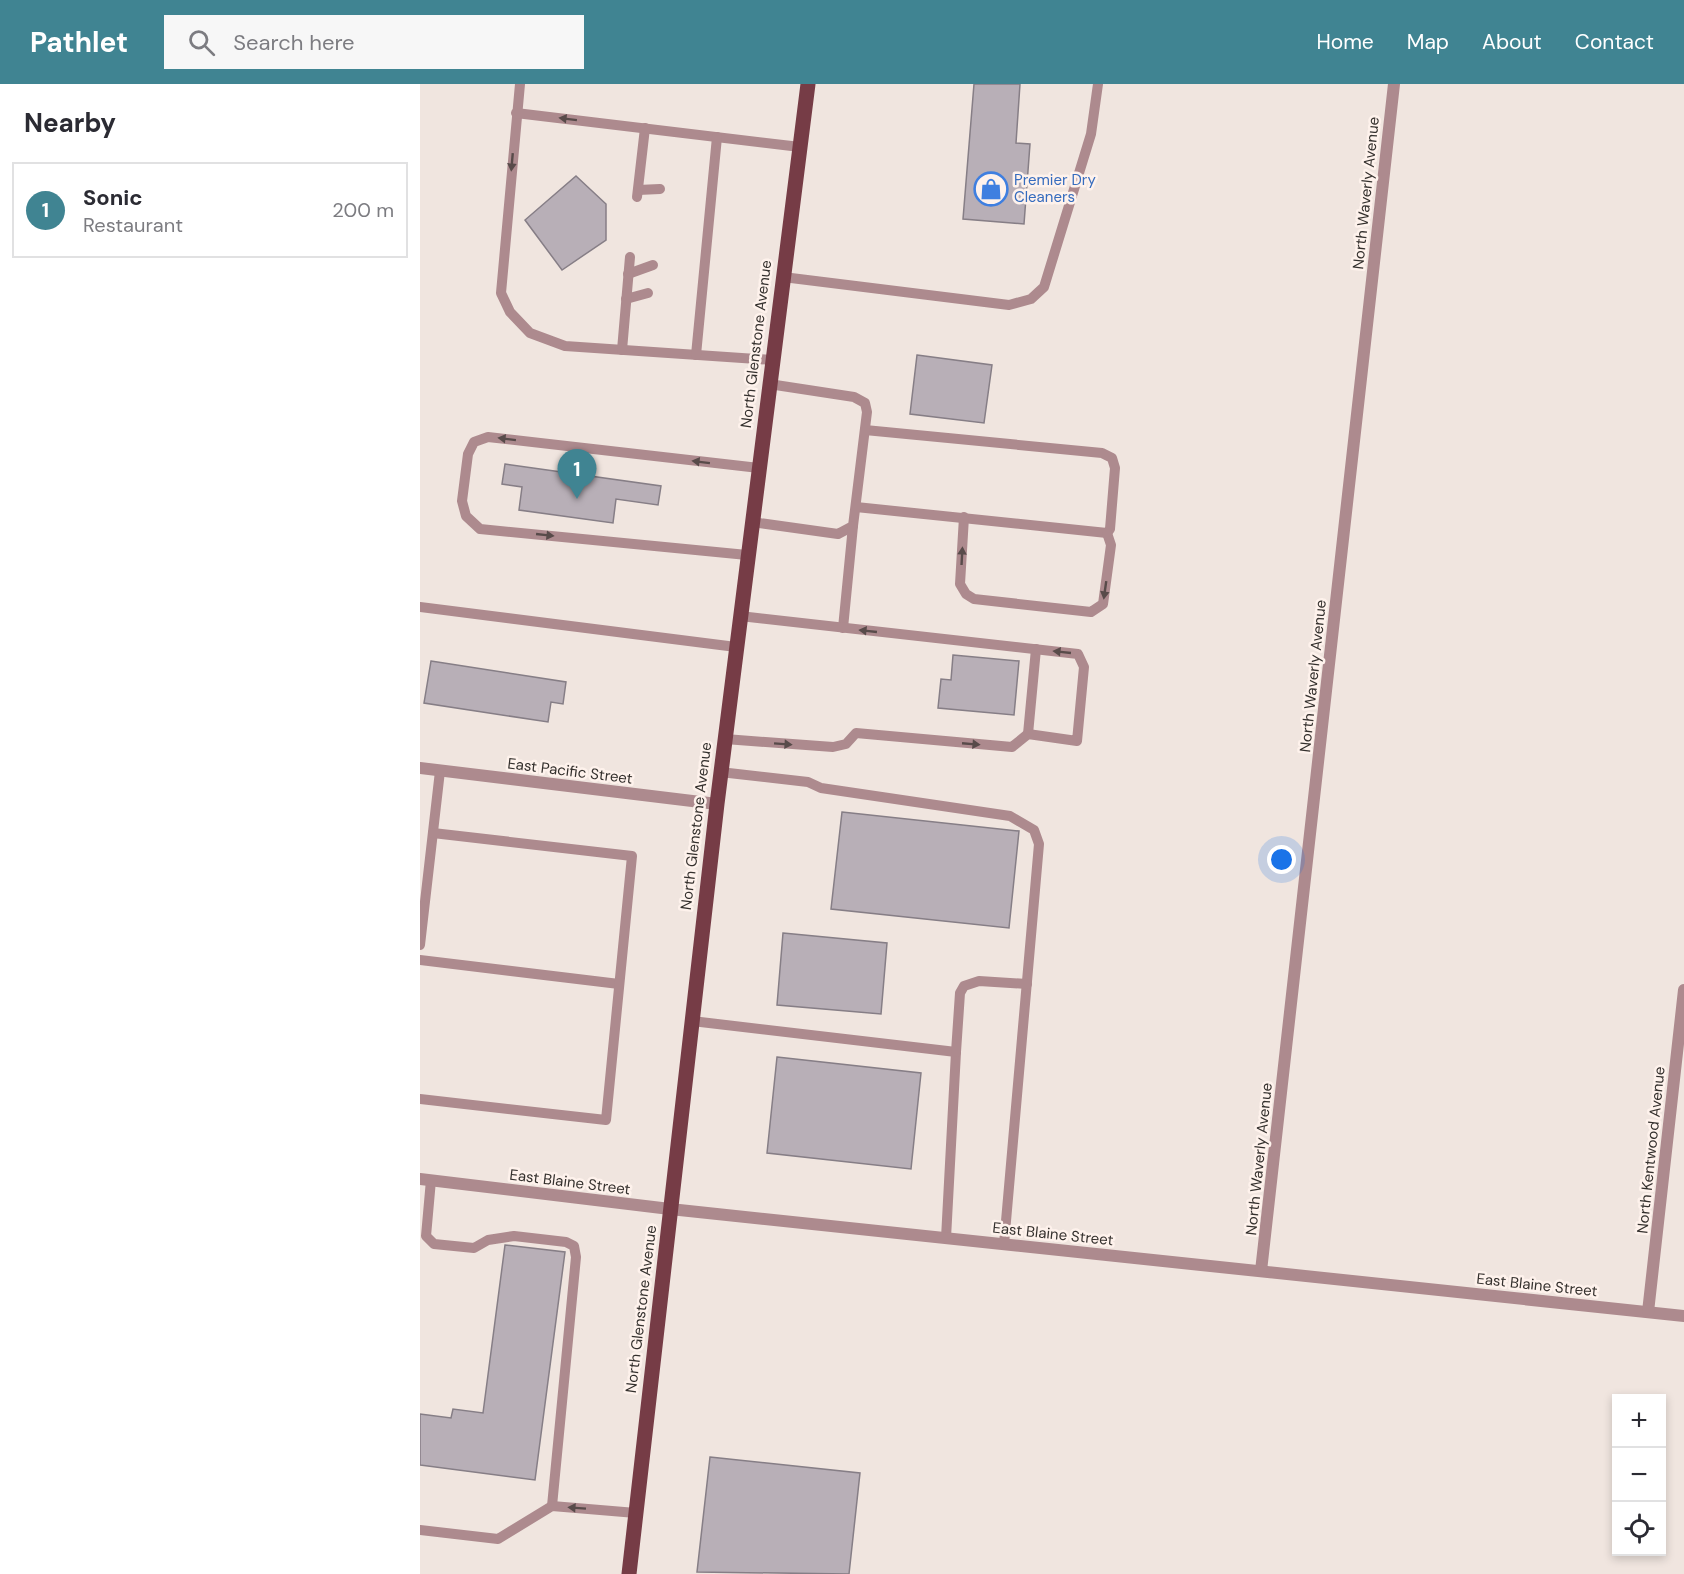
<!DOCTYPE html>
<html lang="en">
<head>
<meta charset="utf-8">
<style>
  :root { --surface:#fff; --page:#f7f7f7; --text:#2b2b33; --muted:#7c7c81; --line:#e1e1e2; --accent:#408492 }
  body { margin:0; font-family:"DM Sans",sans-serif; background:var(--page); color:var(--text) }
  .controls { position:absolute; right:18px; bottom:18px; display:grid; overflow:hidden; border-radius:0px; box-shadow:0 3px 9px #0003 }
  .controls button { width:54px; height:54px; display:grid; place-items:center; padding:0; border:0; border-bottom:2px solid var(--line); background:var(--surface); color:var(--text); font:30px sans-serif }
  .you { position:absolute; left:862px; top:776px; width:21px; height:21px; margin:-15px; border:4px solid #fff; border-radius:50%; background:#1a73e8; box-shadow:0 0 0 9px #1a73e833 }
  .badge { display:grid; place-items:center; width:39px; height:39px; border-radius:50%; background:var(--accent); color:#fff; font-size:20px; font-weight:700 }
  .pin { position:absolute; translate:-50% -50px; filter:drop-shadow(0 2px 3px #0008) }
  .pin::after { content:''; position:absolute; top:32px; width:21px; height:18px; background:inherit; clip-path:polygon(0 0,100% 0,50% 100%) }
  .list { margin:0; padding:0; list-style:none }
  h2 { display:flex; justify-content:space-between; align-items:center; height:78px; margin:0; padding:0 24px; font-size:26px }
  h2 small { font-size:20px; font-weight:400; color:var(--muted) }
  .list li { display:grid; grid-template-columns:39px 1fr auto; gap:18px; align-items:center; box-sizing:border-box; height:96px; margin:0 12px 12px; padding:0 12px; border:2px solid var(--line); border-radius:0px }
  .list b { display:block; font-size:22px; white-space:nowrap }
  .list p { margin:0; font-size:20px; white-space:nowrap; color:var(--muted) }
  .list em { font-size:20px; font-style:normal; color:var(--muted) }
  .icon { flex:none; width:33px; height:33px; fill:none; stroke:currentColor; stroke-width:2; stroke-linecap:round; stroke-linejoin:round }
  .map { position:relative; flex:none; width:1264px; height:1490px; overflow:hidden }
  header { display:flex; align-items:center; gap:36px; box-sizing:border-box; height:84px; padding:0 30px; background:var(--accent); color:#fff }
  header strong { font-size:28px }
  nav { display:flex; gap:33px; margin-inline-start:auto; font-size:21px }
  .search { width:420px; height:54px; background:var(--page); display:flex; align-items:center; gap:15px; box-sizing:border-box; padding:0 21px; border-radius:0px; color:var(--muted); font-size:22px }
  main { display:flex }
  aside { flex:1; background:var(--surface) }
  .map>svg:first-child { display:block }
  .building { fill:#b8afb7; stroke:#867e86; stroke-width:1.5 }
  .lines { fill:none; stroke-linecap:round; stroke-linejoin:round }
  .service { stroke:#ad8a8e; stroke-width:10 }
  .minor { stroke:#ad8a8e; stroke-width:12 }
  .tertiary { stroke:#ad8a8e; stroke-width:12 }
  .primary { stroke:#763c46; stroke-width:15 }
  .oneway { fill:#584b4a }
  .labels { text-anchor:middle; stroke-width:5; stroke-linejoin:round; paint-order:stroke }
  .shop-label { font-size:15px; fill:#366cbe; stroke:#fef2ec; text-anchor:start }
  .street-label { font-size:15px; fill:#34302d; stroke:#fef2ec }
</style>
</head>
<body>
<header>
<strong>Pathlet</strong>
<div class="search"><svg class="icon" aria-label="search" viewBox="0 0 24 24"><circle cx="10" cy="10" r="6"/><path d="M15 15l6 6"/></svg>Search here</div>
<nav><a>Home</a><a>Map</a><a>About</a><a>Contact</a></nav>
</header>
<main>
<aside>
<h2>Nearby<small></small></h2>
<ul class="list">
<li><span class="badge">1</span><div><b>Sonic</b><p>Restaurant</p></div><em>200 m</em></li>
</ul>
</aside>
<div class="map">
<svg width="1264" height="1490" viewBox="0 0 1264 1490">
  <rect width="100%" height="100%" fill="#f0e5df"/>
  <g class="building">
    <polygon points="554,0 600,0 596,59 610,60 604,140 543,135"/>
    <polygon points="156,92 186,120 186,156 142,186 105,136"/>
    <polygon points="497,271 572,281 564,339 490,330"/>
    <polygon points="85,380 241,402 238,421 196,415 193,439 99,426 102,403 82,400"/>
    <polygon points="533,571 599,577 594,631 518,624 521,595 531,596"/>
    <polygon points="11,577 146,598 143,620 131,618 128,638 4,619"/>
    <polygon points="422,728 599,747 589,844 411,825"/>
    <polygon points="363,849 467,859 461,930 357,921"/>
    <polygon points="357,973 501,989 491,1085 347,1069"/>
    <polygon points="85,1161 145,1168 115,1396 0,1381 0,1330 31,1334 33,1325 63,1329"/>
    <polygon points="290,1373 440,1389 429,1490 277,1488"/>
  </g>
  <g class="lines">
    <g class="service">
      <polyline points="100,0 81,209 90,228 110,249 145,262 352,276"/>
      <polyline points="96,29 380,63"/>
      <polyline points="218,106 240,105"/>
      <polyline points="217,113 225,44"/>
      <polyline points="208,190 233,181"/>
      <polyline points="363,193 589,221 611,215 624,203 671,50 678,0"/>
      <polyline points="206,215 228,209"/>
      <polyline points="202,266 210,173"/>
      <polyline points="276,271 297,53"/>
      <polyline points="436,423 687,449 690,445 695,384 692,374 682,369 445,346"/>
      <polyline points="544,433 540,500 546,510 554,515 671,528 683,520 691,461 687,449"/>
      <polyline points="332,438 418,450 433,442 447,328 445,319 434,313 349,300"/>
      <polyline points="327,471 60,445 46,432 42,417 48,370 54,358 68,353 339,384"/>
      <polyline points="0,523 316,563"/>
      <polyline points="423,544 433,442"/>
      <polyline points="608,650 616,565"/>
      <polyline points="305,655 413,663 426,660 436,649 592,663 608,650 657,657 664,583 658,570 320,532"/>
      <polyline points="300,688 388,698 401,704 590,732 614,746 619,760 584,1160"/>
      <polyline points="0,861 20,687"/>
      <polyline points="0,876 199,900"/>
      <polyline points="272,937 536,968 526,1154"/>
      <polyline points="536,968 540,909 544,902 559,897 607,900"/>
      <polyline points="0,1015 186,1036 212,772 13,749"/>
      <polyline points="11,1096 6,1152 14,1160 54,1164 68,1156 94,1152 146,1158 154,1162 156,1173 132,1422"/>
      <polyline points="0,1446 78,1455 132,1422 216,1429"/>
    </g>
    <g class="minor">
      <polyline points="0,684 297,720"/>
      <polyline points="250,1125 1264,1232"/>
      <polyline points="841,1187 974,0"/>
      <polyline points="1228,1228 1264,906"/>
    </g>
    <polyline class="tertiary" points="0,1095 250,1125"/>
    <polyline class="primary" points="209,1490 297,720 388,0"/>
  </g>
  <defs><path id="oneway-solid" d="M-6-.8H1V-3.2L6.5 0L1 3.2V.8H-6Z" transform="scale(1.5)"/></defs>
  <g class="oneway">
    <use href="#oneway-solid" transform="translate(148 35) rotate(-173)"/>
    <use href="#oneway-solid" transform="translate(92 78) rotate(95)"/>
    <use href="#oneway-solid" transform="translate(87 355) rotate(-173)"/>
    <use href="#oneway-solid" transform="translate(281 378) rotate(-173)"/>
    <use href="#oneway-solid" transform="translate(125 451) rotate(6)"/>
    <use href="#oneway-solid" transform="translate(542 472) rotate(-87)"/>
    <use href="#oneway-solid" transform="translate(685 506) rotate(98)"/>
    <use href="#oneway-solid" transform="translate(448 547) rotate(-174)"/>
    <use href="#oneway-solid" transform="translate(642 568) rotate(-174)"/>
    <use href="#oneway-solid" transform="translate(363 660) rotate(4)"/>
    <use href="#oneway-solid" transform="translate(551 660) rotate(5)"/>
    <use href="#oneway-solid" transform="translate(157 1424) rotate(-176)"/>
  </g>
  <defs>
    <symbol id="shop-ring" viewBox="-11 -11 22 22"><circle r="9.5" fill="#fef2ec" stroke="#3f7fe0" stroke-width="1.5"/><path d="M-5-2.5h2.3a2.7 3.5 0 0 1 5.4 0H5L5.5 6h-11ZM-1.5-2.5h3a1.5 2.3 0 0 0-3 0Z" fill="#3f7fe0"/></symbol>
  </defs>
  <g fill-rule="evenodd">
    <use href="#shop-ring" x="552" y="86" width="38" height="38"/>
  </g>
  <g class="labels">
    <g class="shop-label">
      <text x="594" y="101">Premier Dry<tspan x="594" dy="17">Cleaners</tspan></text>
    </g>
    <g class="street-label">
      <text transform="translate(946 109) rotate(-84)" y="5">North Waverly Avenue</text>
      <text transform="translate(336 260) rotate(-83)" y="5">North Glenstone Avenue</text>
      <text transform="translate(893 592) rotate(-84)" y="5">North Waverly Avenue</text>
      <text transform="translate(150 687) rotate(7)" y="5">East Pacific Street</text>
      <text transform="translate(276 742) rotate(-83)" y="5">North Glenstone Avenue</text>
      <text transform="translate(1231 1066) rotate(-84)" y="5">North Kentwood Avenue</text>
      <text transform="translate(839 1075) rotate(-84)" y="5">North Waverly Avenue</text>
      <text transform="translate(150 1098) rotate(7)" y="5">East Blaine Street</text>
      <text transform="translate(633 1150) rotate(6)" y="5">East Blaine Street</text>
      <text transform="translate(1117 1201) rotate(6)" y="5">East Blaine Street</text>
      <text transform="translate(221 1225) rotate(-83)" y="5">North Glenstone Avenue</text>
    </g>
  </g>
</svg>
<div class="controls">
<button>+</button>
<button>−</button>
<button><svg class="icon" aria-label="locate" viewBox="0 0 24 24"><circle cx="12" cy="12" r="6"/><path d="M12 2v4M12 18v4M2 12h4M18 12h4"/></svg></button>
</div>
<div class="you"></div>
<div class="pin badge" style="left:157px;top:415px">1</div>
</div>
</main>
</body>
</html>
